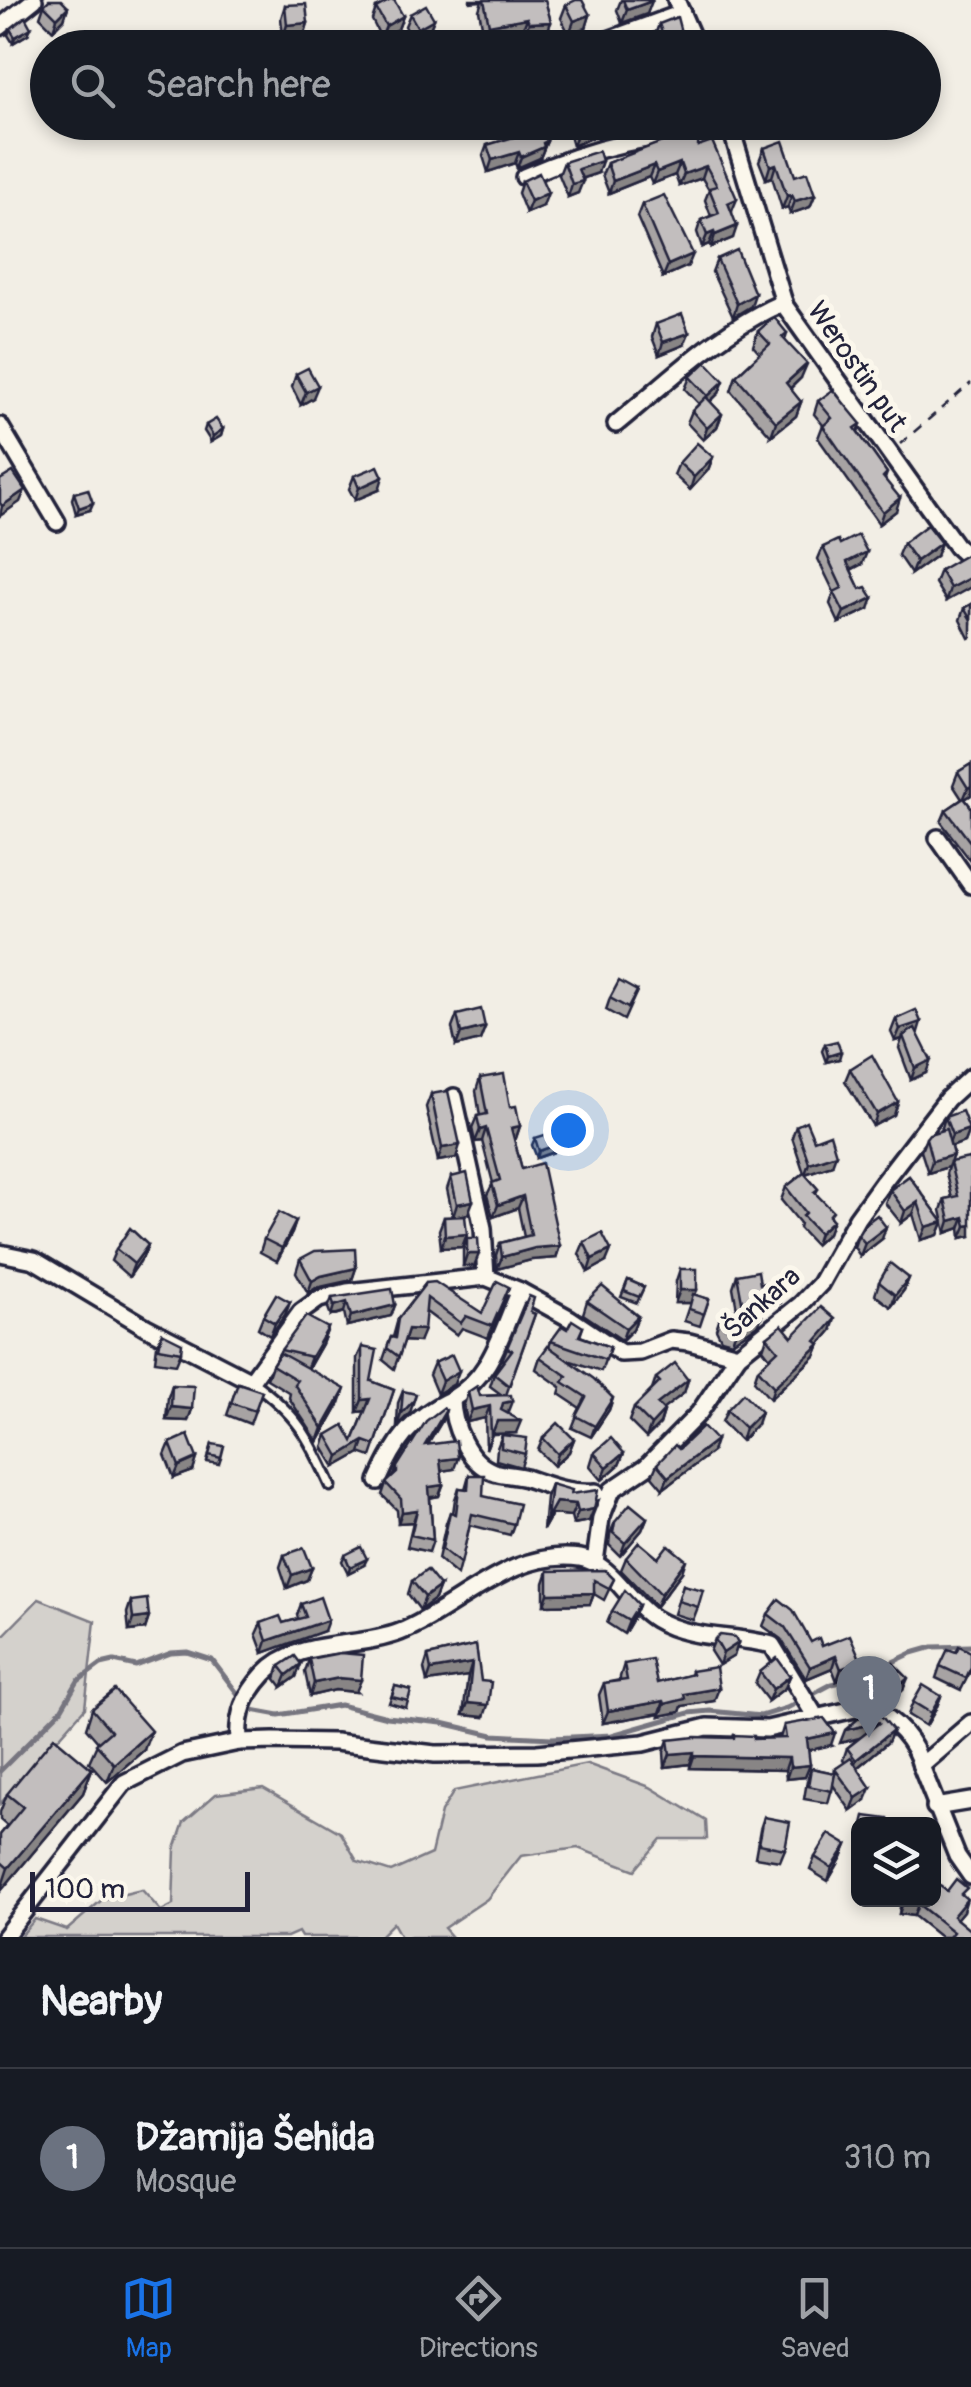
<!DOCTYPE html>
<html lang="en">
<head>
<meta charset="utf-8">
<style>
  :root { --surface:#171b24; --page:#20242c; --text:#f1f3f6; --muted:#9ea1a6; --line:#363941; --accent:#1a73e8 }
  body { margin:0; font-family:Pangolin,sans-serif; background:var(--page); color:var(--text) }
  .controls { position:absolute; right:30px; bottom:30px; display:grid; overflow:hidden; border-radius:15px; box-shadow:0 5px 15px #0003 }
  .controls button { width:90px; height:90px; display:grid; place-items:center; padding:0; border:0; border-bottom:2px solid var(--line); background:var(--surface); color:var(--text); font:50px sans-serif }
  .scale { position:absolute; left:30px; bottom:25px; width:220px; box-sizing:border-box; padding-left:10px; border:5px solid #22223b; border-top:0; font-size:28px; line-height:35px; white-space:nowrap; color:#22223b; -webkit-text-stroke:8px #fbf7ec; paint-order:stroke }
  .you { position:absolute; left:568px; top:1130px; width:35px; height:35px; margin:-25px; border:8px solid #fff; border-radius:50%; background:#1a73e8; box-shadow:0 0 0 15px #1a73e833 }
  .badge { display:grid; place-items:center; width:65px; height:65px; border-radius:50%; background:var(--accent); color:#fff; font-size:32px; font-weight:700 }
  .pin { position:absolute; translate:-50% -82px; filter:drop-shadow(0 2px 5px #0008) }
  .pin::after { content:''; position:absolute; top:52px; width:35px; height:30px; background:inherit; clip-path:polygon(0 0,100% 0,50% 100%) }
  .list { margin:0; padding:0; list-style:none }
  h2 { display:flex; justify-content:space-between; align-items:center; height:130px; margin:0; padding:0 40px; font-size:42px }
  h2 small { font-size:32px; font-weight:400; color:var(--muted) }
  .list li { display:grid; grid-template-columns:65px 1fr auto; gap:30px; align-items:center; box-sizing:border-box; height:180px; padding:0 40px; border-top:2px solid var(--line) }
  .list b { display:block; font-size:38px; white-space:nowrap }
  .list p { margin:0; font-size:32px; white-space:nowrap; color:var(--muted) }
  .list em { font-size:32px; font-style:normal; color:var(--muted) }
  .icon { flex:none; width:55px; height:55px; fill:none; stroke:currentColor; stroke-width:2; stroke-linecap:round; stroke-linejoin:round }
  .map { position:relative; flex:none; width:971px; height:1937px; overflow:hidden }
  .search { position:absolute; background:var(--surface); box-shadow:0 5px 15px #0003; left:30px; right:30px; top:30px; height:110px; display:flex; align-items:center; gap:25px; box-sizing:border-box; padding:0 35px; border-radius:55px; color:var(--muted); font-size:38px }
  .sheet { height:310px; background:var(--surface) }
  nav { display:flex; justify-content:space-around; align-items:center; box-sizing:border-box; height:140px; border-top:2px solid var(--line); background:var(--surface); font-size:28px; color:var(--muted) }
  nav a { display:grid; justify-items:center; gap:5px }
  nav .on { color:var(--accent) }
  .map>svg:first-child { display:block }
  .green { fill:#d4d1cc; stroke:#7b7a84; stroke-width:2.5 }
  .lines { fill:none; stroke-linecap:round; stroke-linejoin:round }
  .stream { stroke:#76747f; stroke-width:5 }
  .lane-casing { stroke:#22223b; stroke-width:15 }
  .street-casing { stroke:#22223b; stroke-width:22 }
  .path { stroke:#22223b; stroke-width:2.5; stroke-dasharray:10 8; stroke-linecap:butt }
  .lane { stroke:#fbf7ec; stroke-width:8 }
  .street { stroke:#fbf7ec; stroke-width:15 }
  .wall { fill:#a7a3a3; stroke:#22223b; stroke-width:2.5 }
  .shaded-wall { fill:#888585; stroke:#22223b; stroke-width:2.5 }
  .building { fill:#c2bebe; stroke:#22223b; stroke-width:2.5 }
  .labels { text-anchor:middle; stroke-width:10; stroke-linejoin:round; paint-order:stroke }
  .street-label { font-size:28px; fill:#22223b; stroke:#fbf7ec }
</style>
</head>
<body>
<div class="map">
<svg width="971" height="1937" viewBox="0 0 971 1937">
  <rect width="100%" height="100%" fill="#f2eee5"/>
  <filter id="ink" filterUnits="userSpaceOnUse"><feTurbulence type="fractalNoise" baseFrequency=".01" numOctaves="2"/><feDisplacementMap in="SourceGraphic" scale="20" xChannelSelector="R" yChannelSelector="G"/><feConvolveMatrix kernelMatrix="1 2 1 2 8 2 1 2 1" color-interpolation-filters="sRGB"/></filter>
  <g filter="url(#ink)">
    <g class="green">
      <polygon points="39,1599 95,1621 85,1708 0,1804 0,1639"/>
      <polygon points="587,1764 650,1787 706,1821 707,1839 661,1839 635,1870 578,1848 521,1856 487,1899 444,1928 452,1937 401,1937 393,1923 379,1937 301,1937 298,1932 287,1937 20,1937 35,1919 67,1930 103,1899 142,1890 161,1911 173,1905 175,1849 184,1822 216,1794 263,1788 341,1833 357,1861 391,1872 431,1854 441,1812 454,1791"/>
    </g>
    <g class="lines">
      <g class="stream">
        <polyline points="249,1706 252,1710 279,1715 340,1705 387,1717 442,1723 493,1735 552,1738 612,1735 689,1713 710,1711 761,1716 787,1708 832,1684 857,1679 912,1653 933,1647 971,1646"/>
        <polyline points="0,1771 61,1710 78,1681 101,1664 114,1661 136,1666 171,1653 187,1652 212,1660 241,1698"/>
      </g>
      <defs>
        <path id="lane" d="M 251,1381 C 297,1414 308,1435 331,1486"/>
        <g id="street">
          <polyline points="676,0 697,48"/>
          <polyline points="0,27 34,0"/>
          <polyline points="457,48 597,44 682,13"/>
          <polyline points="729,122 785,306 928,507 957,547 971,560"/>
          <path d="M 524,177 C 600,144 649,136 731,128"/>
          <path d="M 616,424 C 670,380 719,330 784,302"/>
          <polyline points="0,426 57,522"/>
          <polyline points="938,838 971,885"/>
          <polyline points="454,1097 483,1228 486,1277"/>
          <polyline points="0,1253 34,1260 146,1327 251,1381 301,1312 319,1299 347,1292 486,1277 520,1291 569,1318 621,1353 640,1352 671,1340 689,1342 738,1355"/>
          <path d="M 520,1291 C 501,1332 493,1375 452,1399 C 452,1424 467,1463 494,1472 C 504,1475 515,1475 526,1478 C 550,1486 569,1494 596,1492"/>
          <path d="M 378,1481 C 395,1442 411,1418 452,1399"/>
          <polyline points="595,1562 601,1518 612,1490 646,1467 699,1413 738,1355 801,1304 820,1284 857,1218 883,1182 947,1099 971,1077"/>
          <polyline points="971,1723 921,1766 957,1856 971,1876"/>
          <path d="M 239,1742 C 237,1714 244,1696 264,1674 C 297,1638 357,1649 400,1632 C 458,1609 511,1548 580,1558 C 612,1563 628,1603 655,1619 C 690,1640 734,1635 772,1645 L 817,1719"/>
          <polyline points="935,1807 971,1801"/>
          <path d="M 4,1937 L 124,1783 L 182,1754 L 239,1742 L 273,1741 L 335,1742 L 435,1754 L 537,1753 L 643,1743 L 707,1727 L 767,1729 L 868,1706 C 893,1719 914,1737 921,1766"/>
        </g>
      </defs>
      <use href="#lane" class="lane-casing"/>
      <use href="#street" class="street-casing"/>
      <polyline class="path" points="900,444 971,383"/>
      <use href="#lane" class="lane"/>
      <use href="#street" class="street"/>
    </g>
    <g class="wall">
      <polygon points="470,0 545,0 551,22 547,33 524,35 523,29 484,36 479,10 482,1 470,2"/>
      <polygon points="621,0 651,0 647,14 622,23 617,10"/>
      <polygon points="44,5 68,7 64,19 53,30 40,17"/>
      <polygon points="285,5 308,23 304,36 283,37 281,18"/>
      <polygon points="566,5 590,15 586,28 569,34 561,18"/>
      <polygon points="376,8 403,16 398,29 381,38 372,20"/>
      <polygon points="410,14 434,19 429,31 413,40 405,26"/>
      <polygon points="659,24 685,48 646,48 649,39 656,37 655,35"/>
      <polygon points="10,29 28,34 13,43 8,35"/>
      <polygon points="572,122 629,122 626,132 590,138 573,146 569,132"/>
      <polygon points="511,130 537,131 547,141 540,158 517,168 515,163 488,172 483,156 487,145 508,139"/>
      <polygon points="670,135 698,146 732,211 733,238 711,247 709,244 702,247 697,232 701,220 711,216 705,200 709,190 702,178 679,186 675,175 652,184 649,177 609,193 602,175 607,163 669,140"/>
      <polygon points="764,148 815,195 810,207 790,214 788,207 782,209 772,177 766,179 759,161"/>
      <polygon points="564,162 598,173 582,179 578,193 568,197 559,175"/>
      <polygon points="522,181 543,206 526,213 518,193"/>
      <polygon points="642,204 688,266 663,277 637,217"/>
      <polygon points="717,259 751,306 733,317 712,272"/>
      <polygon points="656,324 684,345 659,355 652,337"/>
      <polygon points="758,331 787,333 785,340 801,378 790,389 801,402 796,416 771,436 731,391 736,376 760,354 753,346"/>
      <polygon points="296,374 313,398 301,405 292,387"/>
      <polygon points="690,377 719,393 710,402 722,414 717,427 703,440 687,423 692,411 699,404 685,389"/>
      <polygon points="818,401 861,424 858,432 887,473 885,479 896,511 879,524 818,438 823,425 814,414"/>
      <polygon points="206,425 223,429 221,436 211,442 204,431"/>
      <polygon points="713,457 708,470 690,490 674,475 679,463"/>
      <polygon points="354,476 379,490 355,500 349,489"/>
      <polygon points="74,493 90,510 76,514 72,499"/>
      <polygon points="903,543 936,556 911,574 898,555"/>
      <polygon points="840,544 862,564 851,570 869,609 839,623 830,604 834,592 818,559 823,547"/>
      <polygon points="971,563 946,601 935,583 940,570"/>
      <polygon points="971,604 971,637 969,638 960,620 964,608"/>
      <polygon points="971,764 971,795 965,799 971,807 970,860 941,822 946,810 962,799 953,785 958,772"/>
      <polygon points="637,991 624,1020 606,1010 610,998"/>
      <polygon points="457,1015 485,1027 480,1040 456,1046 452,1028"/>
      <polygon points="896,1019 926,1073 911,1080 899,1048 902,1039 895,1041 891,1032"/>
      <polygon points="825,1044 839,1059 826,1062 822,1051"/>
      <polygon points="850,1069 898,1102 894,1115 873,1126 845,1081"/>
      <polygon points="480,1078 510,1107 520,1126 516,1138 514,1139 522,1169 560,1246 556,1258 531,1260 497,1269 496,1255 500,1243 524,1237 518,1208 493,1217 487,1195 493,1183 482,1141 475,1142 472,1128 477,1116 480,1116 476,1091"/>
      <polygon points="431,1094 456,1158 438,1161 426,1107"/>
      <polygon points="945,1117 969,1129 964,1142 951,1147 953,1155 950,1162 971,1236 961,1238 960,1228 946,1233 941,1210 945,1199 952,1198 946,1174 948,1167 928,1173 921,1151 926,1138 941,1131"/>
      <polygon points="796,1126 814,1140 832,1165 805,1174 818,1189 816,1193 831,1218 828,1233 815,1245 799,1228 800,1223 781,1200 786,1187 804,1173 792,1137"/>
      <polygon points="535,1138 556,1145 554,1152 537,1158 532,1145"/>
      <polygon points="909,1176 943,1222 938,1235 921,1240 913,1214 901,1223 885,1203 890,1190"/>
      <polygon points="451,1177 468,1214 453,1217 467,1234 462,1247 441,1248 439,1230 444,1217 453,1217 447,1189"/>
      <polygon points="296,1221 292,1233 277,1261 260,1252 264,1239"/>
      <polygon points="858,1235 882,1239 860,1256 854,1247"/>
      <polygon points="467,1238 474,1266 463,1266 463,1250"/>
      <polygon points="584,1242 606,1262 588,1272 579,1254"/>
      <polygon points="148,1245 143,1257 129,1277 111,1261 116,1249"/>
      <polygon points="300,1259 356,1268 352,1280 316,1288 308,1293 296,1272"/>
      <polygon points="680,1269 695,1295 709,1299 700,1326 684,1321 690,1303 675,1303 676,1281"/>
      <polygon points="737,1275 760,1284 780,1303 760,1307 759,1324 732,1342 721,1339 716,1329 720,1317 737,1309 733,1287"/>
      <polygon points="909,1278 904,1290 891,1307 875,1295 879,1282"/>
      <polygon points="628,1280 644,1287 637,1303 621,1297"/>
      <polygon points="426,1283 482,1313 509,1287 488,1338 462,1328 457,1335 426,1312 419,1342 404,1341 394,1369 383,1360 391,1337 393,1337 398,1319"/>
      <polygon points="332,1298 395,1305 391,1316 347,1326 344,1312 331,1316 328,1308"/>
      <polygon points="587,1301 638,1316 633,1329 622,1340 583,1314"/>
      <polygon points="290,1302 285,1315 270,1336 258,1328 263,1316"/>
      <polygon points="530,1312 535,1314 506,1395 507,1414 516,1433 492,1434 486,1449 485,1418 467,1422 464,1405 468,1392 480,1396 502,1395 490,1386 494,1374 504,1360 502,1360 507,1348"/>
      <polygon points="583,1327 580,1336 610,1347 601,1371 565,1359 613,1398 609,1410 591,1437 572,1428 580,1408 559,1394 561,1387 536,1369 540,1357 549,1347 551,1341 567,1329"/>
      <polygon points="328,1328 322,1344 308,1369 340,1403 318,1442 289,1398 290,1393 267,1379 272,1365 281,1350"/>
      <polygon points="831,1331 820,1344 815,1356 770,1399 754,1381 758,1369 770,1358 763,1349 767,1337 792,1337"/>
      <polygon points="162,1333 181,1352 176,1364 155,1361 157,1345"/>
      <polygon points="362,1347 371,1381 394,1390 371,1457 360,1453 335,1467 323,1447 327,1435 353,1441 365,1411 357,1412 357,1358"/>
      <polygon points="434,1363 454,1384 437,1394 429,1375"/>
      <polygon points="656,1378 688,1380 684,1393 662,1409 664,1411 660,1424 646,1438 629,1421 634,1408 652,1390"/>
      <polygon points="238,1383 262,1391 250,1424 227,1415"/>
      <polygon points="172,1385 192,1409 188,1421 166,1420 168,1397"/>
      <polygon points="403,1391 410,1413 397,1426 398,1403"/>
      <polygon points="446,1410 442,1421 428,1444 454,1469 441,1471 443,1485 439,1496 430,1498 433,1540 429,1552 407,1547 413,1522 398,1523 397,1510 382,1495 386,1483 394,1476 397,1467"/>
      <polygon points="727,1410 757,1424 741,1441 722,1422"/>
      <polygon points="502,1435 525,1454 521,1467 496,1460 497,1448"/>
      <polygon points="543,1438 574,1439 569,1452 554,1466 538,1450"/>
      <polygon points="170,1443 197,1458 193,1471 174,1478 165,1455"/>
      <polygon points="212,1444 221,1458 219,1464 207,1462"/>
      <polygon points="679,1449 712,1452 663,1489 652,1476 657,1464"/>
      <polygon points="594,1453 624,1453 619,1465 602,1480 590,1466"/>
      <polygon points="469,1475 483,1496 514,1524 510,1535 470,1525 457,1575 438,1559 446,1523 450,1512 453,1513 455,1499 459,1488 465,1489"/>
      <polygon points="551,1484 571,1494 589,1521 573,1524 571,1516 552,1514 543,1530 546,1497"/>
      <polygon points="647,1518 642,1530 620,1556 609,1545 610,1534 615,1522"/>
      <polygon points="284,1555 312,1568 307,1580 287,1588 280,1567"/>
      <polygon points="345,1555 364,1565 348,1573 342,1561"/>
      <polygon points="626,1558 682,1572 656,1606 621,1570"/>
      <polygon points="548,1571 614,1579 604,1600 594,1594 590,1604 544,1605 544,1583"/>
      <polygon points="412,1581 440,1586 435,1599 420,1610 408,1594"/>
      <polygon points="683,1585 698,1607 693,1620 674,1614"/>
      <polygon points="131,1601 149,1617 145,1629 129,1631 127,1613"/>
      <polygon points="301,1604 324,1631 263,1653 256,1634 261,1623 283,1623 298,1619 297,1615"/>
      <polygon points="639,1605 634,1617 624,1634 607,1623 612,1611"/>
      <polygon points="768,1614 811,1642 822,1646 857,1672 837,1681 832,1668 806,1679 781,1639 763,1626"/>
      <polygon points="715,1639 738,1643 734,1656 719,1665 710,1651"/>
      <polygon points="476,1645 484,1717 463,1715 468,1676 427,1682 424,1669 428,1656"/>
      <polygon points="309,1659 356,1692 335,1690 310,1696 305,1672"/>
      <polygon points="301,1664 296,1677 282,1687 276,1679 280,1666"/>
      <polygon points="624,1664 657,1683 690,1675 691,1671 714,1701 682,1706 680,1712 660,1716 660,1713 603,1723 599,1695 604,1683 620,1680 620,1677"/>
      <polygon points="940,1666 971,1670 961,1690 936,1678"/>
      <polygon points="760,1672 790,1676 785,1688 768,1701 755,1684"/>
      <polygon points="878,1677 903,1690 888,1704 874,1689"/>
      <polygon points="395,1686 411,1690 406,1708 389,1703"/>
      <polygon points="941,1696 936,1709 926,1726 908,1715 913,1702"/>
      <polygon points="92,1709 144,1750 107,1782 89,1762 98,1742 86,1728"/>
      <polygon points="784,1725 831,1745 808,1750 805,1777 786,1779 785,1770 690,1768 690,1764 665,1767 664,1752 668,1740 733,1738 734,1735 754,1739 780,1738"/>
      <polygon points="893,1730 888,1742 857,1768 866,1800 851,1811 833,1785 828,1803 804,1799 807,1781 811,1768 834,1773 835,1769 845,1763 843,1760 847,1748 859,1738 840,1743"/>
      <polygon points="92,1769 83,1793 0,1892 0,1835 7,1826 0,1820 0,1812 7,1794"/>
      <polygon points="764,1817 785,1849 780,1861 755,1857 760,1829"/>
      <polygon points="847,1845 842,1857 828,1881 810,1870 815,1857"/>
      <polygon points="947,1891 964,1896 963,1911 956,1919 971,1937 940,1937 914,1916 899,1914 901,1900"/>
    </g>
    <g class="shaded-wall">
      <polygon points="652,1 647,14 622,23 627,10"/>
      <polygon points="68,7 64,19 53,30 57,18"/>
      <polygon points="590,15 586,28 569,34 574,21"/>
      <polygon points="403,16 398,29 381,38 386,26"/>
      <polygon points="527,18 523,29 484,36 489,25"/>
      <polygon points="434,19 429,31 413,40 418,28"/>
      <polygon points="551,22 547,33 524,35 529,23"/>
      <polygon points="308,23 304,36 283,37 287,25"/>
      <polygon points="31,28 28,34 13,43 15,37"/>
      <polygon points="612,122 629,122 626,132 590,138 573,146 577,134 594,126"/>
      <polygon points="651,122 677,122 649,127"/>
      <polygon points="547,141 540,158 517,168 521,157"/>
      <polygon points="519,152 515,163 488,172 492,160"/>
      <polygon points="602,161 598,173 574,181 578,169"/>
      <polygon points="680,163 675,175 652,184 657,172"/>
      <polygon points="776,164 772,177 766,179 770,166"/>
      <polygon points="654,165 649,177 609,193 613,181"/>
      <polygon points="706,166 702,178 679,186 684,174"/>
      <polygon points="583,181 578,193 568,197 572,184"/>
      <polygon points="548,193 543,206 526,213 531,201"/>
      <polygon points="792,195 788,207 782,209 787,196"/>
      <polygon points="815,195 810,207 790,214 795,201"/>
      <polygon points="737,199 732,211 724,215 728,203"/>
      <polygon points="737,226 733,238 711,247 715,235"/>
      <polygon points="714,232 709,244 702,247 707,235"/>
      <polygon points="693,254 688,266 663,277 668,265"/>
      <polygon points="755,294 751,306 733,317 737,304"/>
      <polygon points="689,333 684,345 659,355 663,342"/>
      <polygon points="807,364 801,378 780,398 786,383"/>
      <polygon points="724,381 719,393 703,408 708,396"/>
      <polygon points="318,386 313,398 301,405 306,392"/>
      <polygon points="801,402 796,416 771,436 776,422"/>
      <polygon points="722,414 717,427 703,440 707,428"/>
      <polygon points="223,429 221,436 211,442 213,436"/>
      <polygon points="713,457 708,470 690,490 694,477"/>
      <polygon points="383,477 379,490 355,500 359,488"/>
      <polygon points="25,490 20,502 0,516 2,506"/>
      <polygon points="900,498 896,511 879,524 883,512"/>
      <polygon points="93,503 90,510 76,514 79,508"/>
      <polygon points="941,543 936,556 911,574 916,561"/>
      <polygon points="867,552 862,564 843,574 847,562"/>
      <polygon points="971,577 971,587 946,601 950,588"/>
      <polygon points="873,598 869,609 839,623 844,612"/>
      <polygon points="971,786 971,795 963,800 968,788"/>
      <polygon points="921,1022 917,1035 903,1036 902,1039 895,1041 900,1029"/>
      <polygon points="485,1027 480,1040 456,1046 461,1033"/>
      <polygon points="841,1052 839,1059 826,1062 828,1056"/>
      <polygon points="931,1060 926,1073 911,1080 915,1068"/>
      <polygon points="898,1102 894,1115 873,1126 877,1114"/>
      <polygon points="520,1126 516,1138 507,1140 511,1128"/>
      <polygon points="486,1128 482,1141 475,1142 480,1130"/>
      <polygon points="969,1129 964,1142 948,1148 952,1135"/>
      <polygon points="460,1145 456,1158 438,1161 442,1148"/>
      <polygon points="556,1145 554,1152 537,1158 539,1151"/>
      <polygon points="836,1154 832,1165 805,1174 809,1163"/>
      <polygon points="953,1155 948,1167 928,1173 932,1161"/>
      <polygon points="523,1196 518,1208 493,1217 498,1205"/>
      <polygon points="473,1201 468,1214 453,1217 457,1204"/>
      <polygon points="918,1202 913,1214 901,1223 905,1211"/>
      <polygon points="964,1217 960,1228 946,1233 950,1221"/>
      <polygon points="833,1220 828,1233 815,1245 819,1233"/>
      <polygon points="296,1221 292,1233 277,1261 282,1248"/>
      <polygon points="943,1222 938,1235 921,1240 926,1227"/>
      <polygon points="971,1225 971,1236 961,1238 966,1226"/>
      <polygon points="886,1227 882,1239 860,1256 865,1243"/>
      <polygon points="467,1234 462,1247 441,1248 445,1236"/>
      <polygon points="148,1245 143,1257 129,1277 134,1264"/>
      <polygon points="560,1246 556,1258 531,1260 497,1269 502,1257 535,1248"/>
      <polygon points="611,1250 606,1262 588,1272 592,1259"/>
      <polygon points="467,1254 479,1254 474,1266 463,1266"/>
      <polygon points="356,1268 352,1280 316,1288 308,1293 312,1281 321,1276"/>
      <polygon points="909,1278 904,1290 891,1307 895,1295"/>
      <polygon points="680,1290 697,1290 692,1303 675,1303"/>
      <polygon points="784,1292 780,1303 751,1309 755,1297"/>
      <polygon points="290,1302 285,1315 270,1336 275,1323"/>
      <polygon points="347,1302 344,1312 331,1316 334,1306"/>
      <polygon points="395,1305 391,1316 347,1326 351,1316"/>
      <polygon points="763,1312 759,1324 732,1342 736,1330"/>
      <polygon points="638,1316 633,1329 622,1340 626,1328"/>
      <polygon points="835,1319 831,1331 820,1344 815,1356 770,1399 774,1387"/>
      <polygon points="328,1328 322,1344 305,1373 311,1357"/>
      <polygon points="408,1329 424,1330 419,1342 404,1341"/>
      <polygon points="459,1371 454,1384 437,1394 442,1381"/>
      <polygon points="688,1380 684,1393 653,1417 657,1404"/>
      <polygon points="345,1389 340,1403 318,1442 323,1428"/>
      <polygon points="613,1398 609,1410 591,1437 595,1426"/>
      <polygon points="370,1399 366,1411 357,1412 362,1400"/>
      <polygon points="414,1400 410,1413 397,1426 401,1414"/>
      <polygon points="512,1401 507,1414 499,1416 503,1403"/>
      <polygon points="490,1406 485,1418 467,1422 472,1410"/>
      <polygon points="171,1407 192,1409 188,1421 166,1420"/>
      <polygon points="446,1410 442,1421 421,1456 425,1445"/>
      <polygon points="664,1411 660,1424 646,1438 651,1425"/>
      <polygon points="761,1412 757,1424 741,1441 745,1428"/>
      <polygon points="497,1421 521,1421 516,1433 492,1434 486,1449"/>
      <polygon points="574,1439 569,1452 554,1466 558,1454"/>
      <polygon points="716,1440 712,1452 663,1489 668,1477"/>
      <polygon points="364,1441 360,1453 335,1467 339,1456"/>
      <polygon points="624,1453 619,1465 602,1480 607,1467"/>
      <polygon points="197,1458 193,1471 174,1478 179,1466"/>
      <polygon points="458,1458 454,1469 435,1472 440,1460"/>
      <polygon points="443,1485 439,1496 425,1498 429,1487"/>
      <polygon points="556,1502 576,1504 571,1516 552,1514 543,1530 547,1518"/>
      <polygon points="594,1509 589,1521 573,1524 578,1512"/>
      <polygon points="417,1510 413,1522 398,1523 402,1512"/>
      <polygon points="647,1518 642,1530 620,1556 625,1543"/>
      <polygon points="367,1559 364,1565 348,1573 350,1567"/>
      <polygon points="686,1560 682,1572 656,1606 661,1594"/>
      <polygon points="312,1568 307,1580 287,1588 292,1575"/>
      <polygon points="440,1586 435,1599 420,1610 425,1597"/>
      <polygon points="594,1593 590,1604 544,1605 548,1594"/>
      <polygon points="639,1605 634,1617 624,1634 629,1621"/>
      <polygon points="149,1617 145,1629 129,1631 133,1619"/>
      <polygon points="328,1620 324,1631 263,1653 267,1641"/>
      <polygon points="738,1643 734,1656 719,1665 723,1653"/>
      <polygon points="836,1656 832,1668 806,1679 810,1667"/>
      <polygon points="861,1661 857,1672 837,1681 841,1669"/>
      <polygon points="472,1663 468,1676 427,1682 431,1670"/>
      <polygon points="301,1664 296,1677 282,1687 287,1675"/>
      <polygon points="790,1676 785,1688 768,1701 773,1689"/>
      <polygon points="339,1678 361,1680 356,1692 335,1690 310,1696 314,1683"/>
      <polygon points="908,1678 903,1690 888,1704 893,1692"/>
      <polygon points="719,1688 714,1701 682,1706 680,1712 660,1716 665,1704 684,1694"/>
      <polygon points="941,1696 936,1709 926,1726 931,1713"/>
      <polygon points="664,1701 660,1713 603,1723 608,1711"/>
      <polygon points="468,1703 488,1705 484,1717 463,1715"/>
      <polygon points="880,1722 875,1734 840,1743 845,1730"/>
      <polygon points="893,1730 888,1742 852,1772 856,1760"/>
      <polygon points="151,1731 144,1750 107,1782 114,1764"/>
      <polygon points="835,1733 831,1745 803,1752 807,1739"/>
      <polygon points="694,1752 690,1764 665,1767 670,1754"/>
      <polygon points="694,1756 789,1758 785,1770 690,1768"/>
      <polygon points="810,1765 805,1777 786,1779 790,1767"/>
      <polygon points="92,1769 83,1793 0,1892 8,1868"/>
      <polygon points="871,1788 866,1800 851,1811 856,1798"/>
      <polygon points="847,1845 842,1857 828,1881 832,1868"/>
      <polygon points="967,1899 963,1911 949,1928 953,1916"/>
      <polygon points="903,1902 918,1904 914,1916 899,1914"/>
    </g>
    <g class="building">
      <polygon points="49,0 61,0 68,7 57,18 44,5"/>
      <polygon points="391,0 394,0 403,16 386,26 376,8"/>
      <polygon points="484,0 545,0 551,22 529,23 527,18 489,25"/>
      <polygon points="576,0 582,0 590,15 574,21 566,5"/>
      <polygon points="623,0 651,0 652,1 627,10"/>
      <polygon points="306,4 308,23 287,25 285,5"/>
      <polygon points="426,5 434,19 418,28 410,14"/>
      <polygon points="25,17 31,28 15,37 10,29"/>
      <polygon points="677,17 685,48 652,48 649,39 663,35 659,24"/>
      <polygon points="532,122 534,122 537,131 542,129 547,141 543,143 544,147 521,157 519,152 492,160 487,145 514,137 511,130"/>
      <polygon points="574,122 612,122 594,126 577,134"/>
      <polygon points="699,131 698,146 712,141 737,199 728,203 737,226 715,235 714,232 707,235 701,220 719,213 709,188 717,186 706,166 684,174 680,163 657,172 654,165 613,181 607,163 670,139 670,135"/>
      <polygon points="783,141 795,176 807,172 815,195 795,201 792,195 787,196 776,164 770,166 764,148"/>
      <polygon points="599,151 602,161 578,169 583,181 572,184 564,162"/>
      <polygon points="539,173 548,193 531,201 522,181"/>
      <polygon points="664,195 693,254 668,265 642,204"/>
      <polygon points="737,250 755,294 737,304 717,259"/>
      <polygon points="682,314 689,333 663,342 656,324"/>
      <polygon points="774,317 787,333 782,337 807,364 786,383 801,402 776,422 736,376 770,344 758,331"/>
      <polygon points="706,362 724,381 708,396 690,377"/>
      <polygon points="308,368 318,386 306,392 296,374"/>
      <polygon points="833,390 861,424 855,428 887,473 883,477 900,498 883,512 823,426 832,418 818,401"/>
      <polygon points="706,397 722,414 707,428 692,411"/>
      <polygon points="216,419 223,429 213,436 206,425"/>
      <polygon points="697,443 713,457 694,477 679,463"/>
      <polygon points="378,466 383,477 359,488 354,476"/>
      <polygon points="13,472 25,490 2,506 0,503 0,480"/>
      <polygon points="88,489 93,503 79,508 74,493"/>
      <polygon points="927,525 941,543 916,561 903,543"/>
      <polygon points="858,535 867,552 847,562 860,589 866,587 873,598 844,612 834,592 842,588 823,547 838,540 840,544"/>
      <polygon points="966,555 971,563 971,577 950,588 940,570"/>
      <polygon points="971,604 971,620 964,608"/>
      <polygon points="971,764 971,786 968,788 958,772"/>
      <polygon points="964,798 971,807 971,843 946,810"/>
      <polygon points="619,981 637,991 628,1008 610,998"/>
      <polygon points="481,1009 485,1027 461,1033 457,1015"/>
      <polygon points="916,1010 921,1022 900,1029 896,1019"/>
      <polygon points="915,1028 931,1060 915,1068 903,1036"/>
      <polygon points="837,1041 841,1052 828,1056 825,1044"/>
      <polygon points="872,1055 898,1102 877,1114 850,1069"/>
      <polygon points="504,1074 510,1107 516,1106 520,1126 511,1128 522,1169 542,1163 560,1246 535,1248 502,1257 500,1243 531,1235 523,1196 498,1205 492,1183 500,1180 486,1128 480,1130 477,1116 487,1114 480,1078"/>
      <polygon points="448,1091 460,1145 442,1148 431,1094"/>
      <polygon points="962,1111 969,1129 952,1135 945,1117"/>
      <polygon points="806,1121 814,1140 830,1134 836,1154 809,1163 796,1126"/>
      <polygon points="946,1129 953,1155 932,1161 926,1138 929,1134"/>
      <polygon points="551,1133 556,1145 539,1151 535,1138"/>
      <polygon points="969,1158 971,1167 971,1225 966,1226 964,1217 950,1221 945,1199 958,1196 950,1162"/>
      <polygon points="467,1173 473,1201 457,1204 451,1177"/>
      <polygon points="804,1173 818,1189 814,1192 833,1211 829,1216 833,1220 819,1233 803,1216 806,1213 786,1187"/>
      <polygon points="909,1176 943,1222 926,1227 918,1202 905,1211 890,1190"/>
      <polygon points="279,1212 296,1221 282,1248 264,1239"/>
      <polygon points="877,1215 886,1227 865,1243 858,1235 864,1225"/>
      <polygon points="465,1216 467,1234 445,1236 444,1217"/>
      <polygon points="130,1228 148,1245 134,1264 116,1249"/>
      <polygon points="602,1233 611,1250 592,1259 584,1242"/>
      <polygon points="467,1238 478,1238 479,1254 467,1254"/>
      <polygon points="355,1249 356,1268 321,1276 312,1281 300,1259 315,1251"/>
      <polygon points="890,1263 909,1278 895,1295 879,1282"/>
      <rect x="680" y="1269" width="17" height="21"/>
      <polygon points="758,1271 760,1284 782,1280 784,1292 755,1297 763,1312 736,1330 725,1327 720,1317 743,1306 737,1275"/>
      <polygon points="628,1280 644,1287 639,1297 624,1291"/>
      <polygon points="497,1281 509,1287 492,1326 466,1316 461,1323 427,1298 424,1330 408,1329 399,1357 387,1348 391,1337 395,1338 398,1319 426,1283 435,1282 482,1313"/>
      <polygon points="602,1286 638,1316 626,1328 587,1301"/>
      <polygon points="392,1289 395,1305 351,1316 347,1302 334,1306 332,1298"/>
      <polygon points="276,1294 290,1302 275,1323 263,1316"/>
      <polygon points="693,1294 709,1299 704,1314 689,1309"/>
      <polygon points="529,1296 534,1298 530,1312 535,1314 509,1386 494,1374 512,1350 507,1348"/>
      <polygon points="821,1307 835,1319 816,1341 820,1344 774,1387 758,1369 778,1350 767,1337 782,1325 792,1337"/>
      <polygon points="306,1316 328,1328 311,1357 281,1350"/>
      <polygon points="572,1320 583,1327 579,1336 610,1347 606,1360 551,1341 562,1326 567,1329"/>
      <polygon points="162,1333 182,1343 181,1352 159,1348"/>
      <polygon points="548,1346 594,1379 613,1398 595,1426 576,1416 586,1397 563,1382 567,1376 540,1357"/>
      <polygon points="362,1347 377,1350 371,1381 394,1390 375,1445 364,1441 339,1456 327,1435 344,1425 353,1441 370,1399 362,1400"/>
      <polygon points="280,1353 345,1389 323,1428 294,1384 297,1380 272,1365"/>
      <polygon points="452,1355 459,1371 442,1381 434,1363"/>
      <polygon points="675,1363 688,1380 657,1404 664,1411 651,1425 634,1408 660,1382 656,1378"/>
      <polygon points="238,1383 262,1391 255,1411 231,1403"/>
      <polygon points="172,1385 194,1386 192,1409 171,1407"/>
      <polygon points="477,1386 480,1396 511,1395 512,1401 503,1403 501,1410 521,1421 497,1421 491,1436 490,1406 472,1410 468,1392"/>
      <polygon points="403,1391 416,1394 414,1400 401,1414"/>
      <polygon points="743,1393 761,1412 745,1428 727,1410"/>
      <polygon points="443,1408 446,1410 425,1445 456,1441 458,1458 440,1460 443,1485 429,1487 433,1540 411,1535 417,1510 402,1512 401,1499 386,1483 397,1473 397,1467 426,1421"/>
      <polygon points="558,1423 574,1439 558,1454 543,1438"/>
      <polygon points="703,1426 716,1440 668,1477 657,1464 675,1445 679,1449"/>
      <polygon points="188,1435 197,1458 179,1466 170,1443"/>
      <polygon points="502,1435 527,1438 525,1454 501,1448"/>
      <polygon points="611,1438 624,1453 607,1467 594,1453"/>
      <polygon points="212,1444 224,1446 221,1458 209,1455"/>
      <polygon points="469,1475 484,1475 483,1496 519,1504 514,1524 472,1514 461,1564 442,1549 450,1512 456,1514 459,1488 468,1489"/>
      <polygon points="551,1484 572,1490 571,1494 598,1490 594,1509 578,1512 576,1504 556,1502 547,1518"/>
      <polygon points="630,1504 647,1518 625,1543 613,1533 615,1522"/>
      <polygon points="639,1542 658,1558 668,1545 686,1560 661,1594 626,1558"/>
      <polygon points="361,1547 367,1559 350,1567 345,1555"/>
      <polygon points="304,1548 312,1568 292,1575 284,1555"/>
      <polygon points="427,1570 440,1586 425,1597 412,1581"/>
      <polygon points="605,1570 614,1579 609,1588 594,1580 594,1593 548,1594 548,1571"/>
      <polygon points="683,1585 703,1590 698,1607 678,1601"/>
      <polygon points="625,1590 639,1605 629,1621 612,1611"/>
      <polygon points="320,1597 328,1620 267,1641 261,1623 280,1616 283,1623 306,1617 301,1604"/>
      <polygon points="147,1599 149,1617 133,1619 131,1601"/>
      <polygon points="779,1599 793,1610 811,1642 819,1638 822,1646 850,1635 861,1661 841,1669 836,1656 810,1667 785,1627 768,1614"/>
      <polygon points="720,1635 735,1637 738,1643 723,1653 715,1639"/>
      <polygon points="476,1645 481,1681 491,1682 488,1705 468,1703 472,1663 431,1670 428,1656"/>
      <polygon points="959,1646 971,1652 971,1667 966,1678 940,1666 948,1649 956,1652"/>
      <polygon points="340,1653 363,1655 361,1680 339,1678 314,1683 309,1659"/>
      <polygon points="295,1656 301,1664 287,1675 280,1666"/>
      <polygon points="777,1658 790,1676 773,1689 760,1672"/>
      <polygon points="652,1659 657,1683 692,1674 691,1671 716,1667 719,1688 684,1694 685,1699 665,1704 664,1701 608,1711 604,1683 627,1680 624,1664"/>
      <polygon points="893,1663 908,1678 893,1692 878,1677"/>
      <polygon points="923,1685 941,1696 931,1713 913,1702"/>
      <polygon points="395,1686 411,1690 408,1701 392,1697"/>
      <polygon points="115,1690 151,1731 114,1764 96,1744 111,1731 92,1709"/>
      <polygon points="873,1706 893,1730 856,1760 847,1748 880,1722 845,1730"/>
      <polygon points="824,1718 835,1733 807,1739 810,1765 790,1767 789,1758 694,1756 694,1752 670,1754 668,1740 695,1737 734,1738 734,1735 754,1736 754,1739 786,1738 784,1725"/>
      <polygon points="54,1737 92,1769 8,1868 0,1861 0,1835 23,1807 7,1794"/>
      <polygon points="851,1758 871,1788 856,1798 835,1769"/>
      <polygon points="811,1768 835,1773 832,1791 808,1786"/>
      <polygon points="865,1816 888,1819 887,1824 863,1824"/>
      <polygon points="764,1817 790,1822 785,1849 759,1844"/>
      <polygon points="829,1834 847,1845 832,1868 815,1857"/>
      <polygon points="956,1879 967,1888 961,1894 967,1899 953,1916 971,1931 971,1937 949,1937 953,1932 918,1904 903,1902 904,1900 934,1900 934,1882 947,1891"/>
    </g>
  </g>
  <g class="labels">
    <g class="street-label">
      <text transform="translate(858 366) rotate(55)" y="10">Werostin put</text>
      <text transform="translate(761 1302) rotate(-42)" y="10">Šankara</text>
    </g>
  </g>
</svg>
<div class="controls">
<button><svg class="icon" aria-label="layers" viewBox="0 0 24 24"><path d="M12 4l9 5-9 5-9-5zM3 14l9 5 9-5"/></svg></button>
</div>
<div class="scale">100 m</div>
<div class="you"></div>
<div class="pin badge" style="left:869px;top:1738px;background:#6b7280">1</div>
<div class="search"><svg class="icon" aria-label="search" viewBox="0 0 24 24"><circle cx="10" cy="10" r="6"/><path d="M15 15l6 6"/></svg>Search here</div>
</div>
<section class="sheet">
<h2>Nearby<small></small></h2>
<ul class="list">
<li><span class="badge" style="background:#6b7280">1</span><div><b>Džamija Šehida</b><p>Mosque</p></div><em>310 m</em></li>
</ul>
</section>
<nav>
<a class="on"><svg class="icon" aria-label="map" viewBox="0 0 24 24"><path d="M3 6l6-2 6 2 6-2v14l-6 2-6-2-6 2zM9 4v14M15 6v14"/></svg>Map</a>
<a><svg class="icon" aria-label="directions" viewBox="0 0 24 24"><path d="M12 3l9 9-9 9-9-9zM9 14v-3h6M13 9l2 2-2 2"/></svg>Directions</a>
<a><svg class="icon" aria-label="saved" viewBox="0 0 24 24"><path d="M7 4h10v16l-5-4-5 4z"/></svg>Saved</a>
</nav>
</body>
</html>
